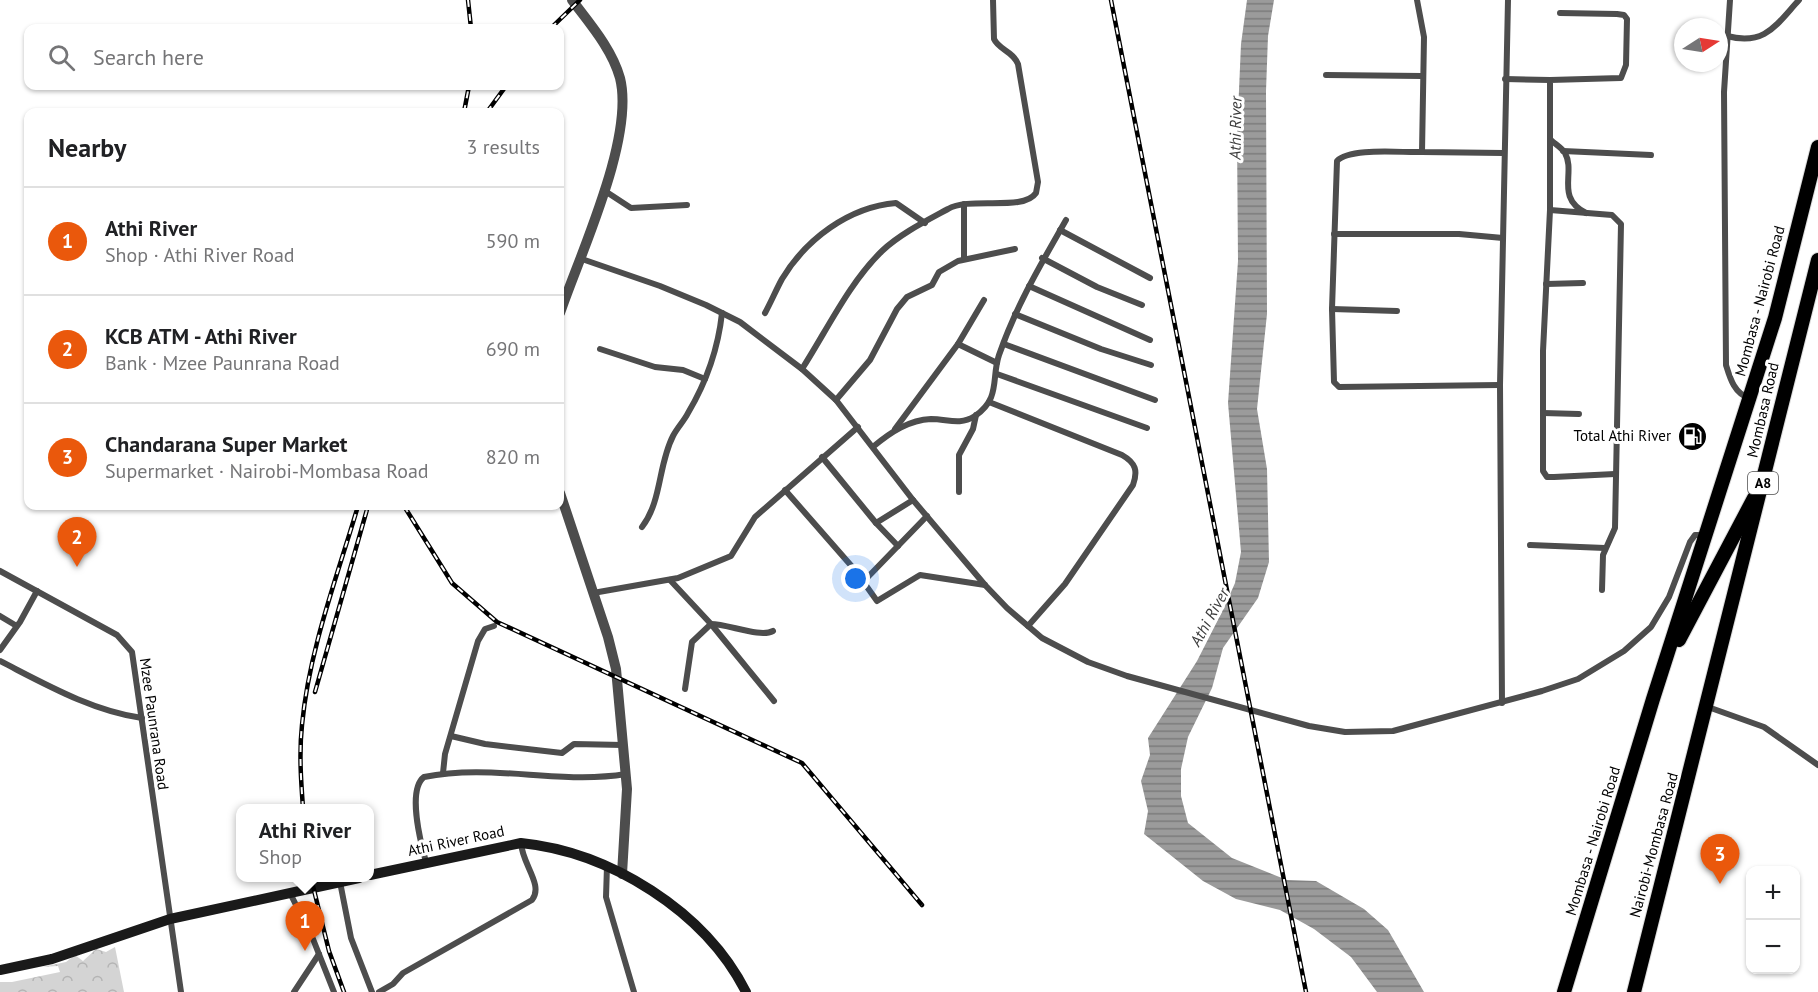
<!DOCTYPE html>
<html lang="en">
<head>
<meta charset="utf-8">
<style>
  :root { --surface:#fff; --page:#f6f6f6; --text:#202124; --muted:#757577; --line:#e0e0e0; --accent:#ea580c }
  body { margin:0; font-family:"PT Sans",sans-serif; background:var(--page); color:var(--text) }
  .controls { position:absolute; right:18px; bottom:18px; display:grid; overflow:hidden; border-radius:12px; box-shadow:0 2px 4px #0004 }
  .controls button { width:54px; height:54px; display:grid; place-items:center; padding:0; border:0; border-bottom:2px solid var(--line); background:var(--surface); color:var(--text); font:30px sans-serif }
  .compass { position:absolute; left:1674px; top:18px; width:54px; height:54px; border-radius:50%; background:var(--surface); box-shadow:0 2px 4px #0004; rotate:78deg }
  .you { position:absolute; left:856px; top:579px; width:21px; height:21px; margin:-15px; border:4px solid #fff; border-radius:50%; background:#1a73e8; box-shadow:0 0 0 9px #1a73e833 }
  .badge { display:grid; place-items:center; width:39px; height:39px; border-radius:50%; background:var(--accent); color:#fff; font-size:20px; font-weight:700 }
  .pin { position:absolute; translate:-50% -50px; filter:drop-shadow(0 2px 3px #0008) }
  .pin::after { content:''; position:absolute; top:32px; width:21px; height:18px; background:inherit; clip-path:polygon(0 0,100% 0,50% 100%) }
  .popup { position:absolute; left:236px; top:804px; width:138px; height:78px; box-sizing:border-box; display:grid; place-content:center; border-radius:12px; background:var(--surface); filter:drop-shadow(0 2px 4px #0005); font-size:20px; white-space:nowrap; color:var(--muted) }
  .popup b { font-size:22px; color:var(--text) }
  .popup::after { content:''; position:absolute; left:50%; top:100%; margin-left:-12px; border:12px solid transparent; border-top-color:var(--surface) }
  .list { margin:0; padding:0; list-style:none }
  h2 { display:flex; justify-content:space-between; align-items:center; height:78px; margin:0; padding:0 24px; font-size:26px }
  h2 small { font-size:20px; font-weight:400; color:var(--muted) }
  .list li { display:grid; grid-template-columns:39px 1fr auto; gap:18px; align-items:center; box-sizing:border-box; height:108px; padding:0 24px; border-top:2px solid var(--line) }
  .list b { display:block; font-size:22px; white-space:nowrap }
  .list p { margin:0; font-size:20px; white-space:nowrap; color:var(--muted) }
  .list em { font-size:20px; font-style:normal; color:var(--muted) }
  .icon { flex:none; width:33px; height:33px; fill:none; stroke:currentColor; stroke-width:2; stroke-linecap:round; stroke-linejoin:round }
  .map { position:relative; flex:none; width:1818px; height:992px; overflow:hidden }
  .search { position:absolute; background:var(--surface); box-shadow:0 2px 4px #0004; left:24px; top:24px; width:540px; height:66px; display:flex; align-items:center; gap:15px; box-sizing:border-box; padding:0 21px; border-radius:12px; color:var(--muted); font-size:22px }
  .panel { position:absolute; background:var(--surface); box-shadow:0 2px 4px #0004; left:24px; top:108px; width:540px; height:402px; border-radius:12px }
  .map>svg:first-child { display:block }
  .forest { fill:url(#forest-crowns) }
  .water { fill:url(#water-rules) }
  .lines { fill:none; stroke-linecap:round; stroke-linejoin:round }
  .trunk-casing { stroke:#dbdbdb; stroke-width:16 }
  .minor { stroke:#4d4d4d; stroke-width:6 }
  .tertiary { stroke:#4d4d4d; stroke-width:10 }
  .secondary { stroke:#1a1a1a; stroke-width:10 }
  .trunk { stroke:#000; stroke-width:14 }
  .rail-casing { stroke:#000; stroke-width:4.5 }
  .rail { stroke:#fff; stroke-width:2; stroke-dasharray:7; stroke-linecap:butt }
  .labels { text-anchor:middle; stroke-width:6; stroke-linejoin:round; paint-order:stroke }
  .shield { fill:#fff; stroke:#4c4c4c; stroke-width:1.5 }
  .shield-label { font-size:14px; font-weight:bold; fill:#000 }
  .street-label { font-size:15px; fill:#000; stroke:#fff }
  .poi-label { font-size:15px; fill:#000; stroke:#fff; text-anchor:end }
  .water-label { font-size:16px; font-style:italic; fill:#3c3c3c; stroke:#fff }
</style>
</head>
<body>
<div class="map">
<svg width="1818" height="992" viewBox="0 0 1818 992">
  <defs>
    <pattern id="forest-crowns" width="20" height="18" patternUnits="userSpaceOnUse" patternTransform="scale(1.5)"><rect width="20" height="18" fill="#d4d4d4"/><path d="M2 6a3 3 0 1 1 6 0M12 15a3 3 0 1 1 6 0" fill="none" stroke="#b4b4b4"/></pattern>
    <pattern id="water-rules" width="6" height="5" patternUnits="userSpaceOnUse" patternTransform="scale(1.5)"><rect width="6" height="5" fill="#9b9b9b"/><path d="M0 2.5h6" fill="none" stroke="#7c7c7c"/></pattern>
  </defs>
  <rect width="100%" height="100%" fill="#fff"/>
  <polygon class="forest" points="115,947 124,992 0,992 0,982 12,982 60,972 58,966 42,967 66,962 75,955 83,961 96,949 106,952"/>
  <polygon class="water" points="1247,0 1274,0 1268,36 1266,91 1267,314 1257,409 1267,469 1269,562 1258,598 1223,648 1212,688 1188,737 1181,769 1181,796 1188,823 1232,858 1287,880 1316,881 1364,909 1388,930 1424,992 1377,992 1351,957 1314,929 1280,910 1236,899 1203,881 1144,834 1148,811 1141,781 1150,755 1148,738 1197,661 1224,608 1235,583 1241,552 1228,403 1238,261 1237,136 1241,44"/>
  <g class="lines">
    <defs>
      <g id="trunk">
        <polyline points="1679,640 1754,498"/>
        <polyline points="1564,992 1653,699 1775,318 1818,147"/>
        <polyline points="1634,992 1818,260"/>
      </g>
    </defs>
    <use href="#trunk" class="trunk-casing"/>
    <g class="minor">
      <polyline points="1417,0 1424,37 1422,152 1503,153"/>
      <path d="M 1730,0 L 1724,92 L 1726,365 C 1730,378 1734,393 1749,398"/>
      <polyline points="1560,13 1617,14 1624,15 1627,19 1626,65 1621,78 1550,80 1550,210 1612,215 1621,224 1615,528 1603,555 1602,590"/>
      <path d="M 1727,36 C 1765,46 1776,25 1799,0"/>
      <polyline points="1326,75 1422,76"/>
      <polyline points="1505,79 1550,80"/>
      <path d="M 1551,140 C 1555,144 1562,148 1565,153 C 1576,173 1555,197 1586,213"/>
      <polyline points="1563,151 1651,155"/>
      <path d="M 1422,152 C 1403,153 1350,147 1337,161 L 1332,309 L 1334,382 L 1339,387 L 1500,385"/>
      <polyline points="605,191 631,208 687,205"/>
      <polyline points="964,204 964,259"/>
      <polyline points="1550,210 1543,351 1543,471 1547,477 1554,477 1615,474"/>
      <polyline points="1060,230 1150,278"/>
      <polyline points="1334,234 1459,234 1503,238"/>
      <polyline points="579,258 660,286 706,305 740,322 802,369 836,400 913,500 985,585 1007,608 1042,638 1088,662 1127,676 1309,726 1345,732 1393,731 1542,691 1578,679 1624,651 1651,627 1669,597 1690,542 1695,535 1705,535"/>
      <polyline points="1042,258 1097,287 1142,305"/>
      <polyline points="1546,284 1583,283"/>
      <polyline points="1029,286 1150,340"/>
      <polyline points="1332,309 1397,311"/>
      <path d="M 765,313 C 771,302 776,290 782,279 C 806,239 849,207 896,203 L 925,223"/>
      <polyline points="1015,314 1101,349 1151,365"/>
      <polyline points="958,344 984,300"/>
      <polyline points="1004,344 1155,400"/>
      <polyline points="600,349 655,367 683,370 705,379"/>
      <path d="M 802,369 C 827,330 849,283 882,251 C 900,234 926,221 948,209 C 970,196 1023,212 1036,193 L 1038,182 L 1018,64 C 1013,51 999,50 994,39 L 993,0"/>
      <polyline points="997,374 1147,428"/>
      <polyline points="836,400 870,360 897,309 907,297 932,285 939,272 958,261 1015,249"/>
      <path d="M 989,402 L 1122,455 C 1136,463 1138,471 1133,485 L 1065,584 L 1028,626"/>
      <polyline points="1543,413 1579,414"/>
      <polyline points="895,429 958,344 997,363"/>
      <path d="M 874,446 C 891,432 909,420 931,419 C 948,419 959,426 975,416 C 1001,398 991,379 999,355 C 1016,306 1041,264 1066,220"/>
      <polyline points="822,457 876,523 913,500"/>
      <polyline points="785,490 855,570 877,601 920,575 985,585"/>
      <polyline points="959,492 959,455 973,429 976,415"/>
      <polyline points="876,523 898,546"/>
      <path d="M 642,527 C 662,501 658,465 673,436 C 677,428 684,421 688,413 C 707,381 718,350 722,313"/>
      <polyline points="1530,545 1605,548"/>
      <polyline points="0,571 117,635 132,652 181,992"/>
      <polyline points="670,580 711,624 774,701"/>
      <polyline points="864,581 927,516"/>
      <polyline points="593,593 678,578 731,556 755,517 858,427"/>
      <polyline points="0,616 15,625"/>
      <polyline points="0,650 20,622 37,591"/>
      <path d="M 0,661 C 45,684 92,711 142,718"/>
      <path d="M 685,689 L 692,642 L 711,624 C 728,624 760,638 773,631"/>
      <polyline points="1502,703 1500,385 1508,0"/>
      <polyline points="1708,707 1764,727 1818,765"/>
      <polyline points="451,736 485,744 562,753 574,744 623,745"/>
      <polyline points="443,773 445,754 478,641 485,629 494,626"/>
      <path d="M 426,862 C 421,844 407,790 424,777 C 491,763 559,785 626,774"/>
      <polyline points="607,866 606,897 634,992"/>
      <polyline points="340,882 351,938 372,992"/>
      <polyline points="290,893 313,939 334,992"/>
      <polyline points="294,992 319,954"/>
      <path d="M 379,992 L 393,984 L 403,973 L 532,900 C 544,885 522,864 521,843"/>
    </g>
    <g class="tertiary">
      <path d="M 560,313 C 580,254 635,138 620,78 C 612,49 590,24 572,0"/>
      <polyline points="560,493 608,637 616,669 627,789 622,874"/>
    </g>
    <g class="secondary">
      <path d="M 370,875 L 521,843 C 610,852 705,911 746,992"/>
      <polyline points="0,970 52,959 170,919 359,878"/>
    </g>
    <use href="#trunk" class="trunk"/>
    <defs>
      <g id="rail">
        <polyline points="468,0 471,28"/>
        <polyline points="1111,0 1306,992"/>
        <polyline points="551,28 580,0"/>
        <polyline points="464,112 469,86"/>
        <polyline points="487,112 506,86"/>
        <polyline points="404,506 452,583 497,622 802,763 922,905"/>
        <polyline points="315,692 368,506"/>
        <path d="M 303,808 C 301,781 299,753 302,725 C 309,650 337,577 358,506"/>
        <polyline points="311,878 329,951 344,992"/>
      </g>
    </defs>
    <use href="#rail" class="rail-casing"/>
    <use href="#rail" class="rail"/>
  </g>
  <defs>
    <symbol id="fuel-disc" viewBox="-11 -11 22 22"><circle r="9.5" fill="#000" stroke="#fff"/><path d="M-5.5-6h7V0h2V4h1.3V-2.5L3-4.5l.8-.8L6-3V5H2.5V1h-1V6h-7ZM-4.2-4.7v3.2H.2V-4.7Z" fill="#fff"/></symbol>
  </defs>
  <g fill-rule="evenodd">
    <use href="#fuel-disc" x="1676" y="420" width="33" height="33"/>
  </g>
  <g class="labels">
    <rect class="shield" x="1748" y="472" width="30" height="22" rx="4.5"/>
    <g class="shield-label">
      <text x="1763" y="488">A8</text>
    </g>
    <g class="street-label">
      <text transform="translate(1760 301) rotate(-75)" y="5">Mombasa - Nairobi Road</text>
      <text transform="translate(1763 410) rotate(-77)" y="5">Mombasa Road</text>
      <text transform="translate(154 724) rotate(82)" y="5">Mzee Paunrana Road</text>
      <text transform="translate(456 841) rotate(-12)" y="5">Athi River Road</text>
      <text transform="translate(1593 841) rotate(-73)" y="5">Mombasa - Nairobi Road</text>
      <text transform="translate(1654 845) rotate(-75)" y="5">Nairobi-Mombasa Road</text>
    </g>
    <g class="poi-label">
      <text x="1671" y="441">Total Athi River</text>
    </g>
    <g class="water-label">
      <text transform="translate(1235 128) rotate(-89)" y="6">Athi River</text>
      <text transform="translate(1209 617) rotate(-61)" y="6">Athi River</text>
    </g>
  </g>
</svg>
<div class="controls">
<button>+</button>
<button>−</button>
</div>
<svg class="compass" viewBox="-18 -18 36 36"><path d="M0-13l5 13h-10z" fill="#e53935"/><path d="M0 13l5-13h-10z" fill="#757577"/></svg>
<div class="you"></div>
<div class="pin badge" style="left:305px;top:951px">1</div>
<div class="popup"><b>Athi River</b>Shop</div>
<div class="pin badge" style="left:77px;top:567px">2</div>
<div class="pin badge" style="left:1720px;top:884px">3</div>
<div class="search"><svg class="icon" aria-label="search" viewBox="0 0 24 24"><circle cx="10" cy="10" r="6"/><path d="M15 15l6 6"/></svg>Search here</div>
<section class="panel">
<h2>Nearby<small>3 results</small></h2>
<ul class="list">
<li><span class="badge">1</span><div><b>Athi River</b><p>Shop · Athi River Road</p></div><em>590 m</em></li>
<li><span class="badge">2</span><div><b>KCB ATM - Athi River</b><p>Bank · Mzee Paunrana Road</p></div><em>690 m</em></li>
<li><span class="badge">3</span><div><b>Chandarana Super Market</b><p>Supermarket · Nairobi-Mombasa Road</p></div><em>820 m</em></li>
</ul>
</section>
</div>
</body>
</html>
